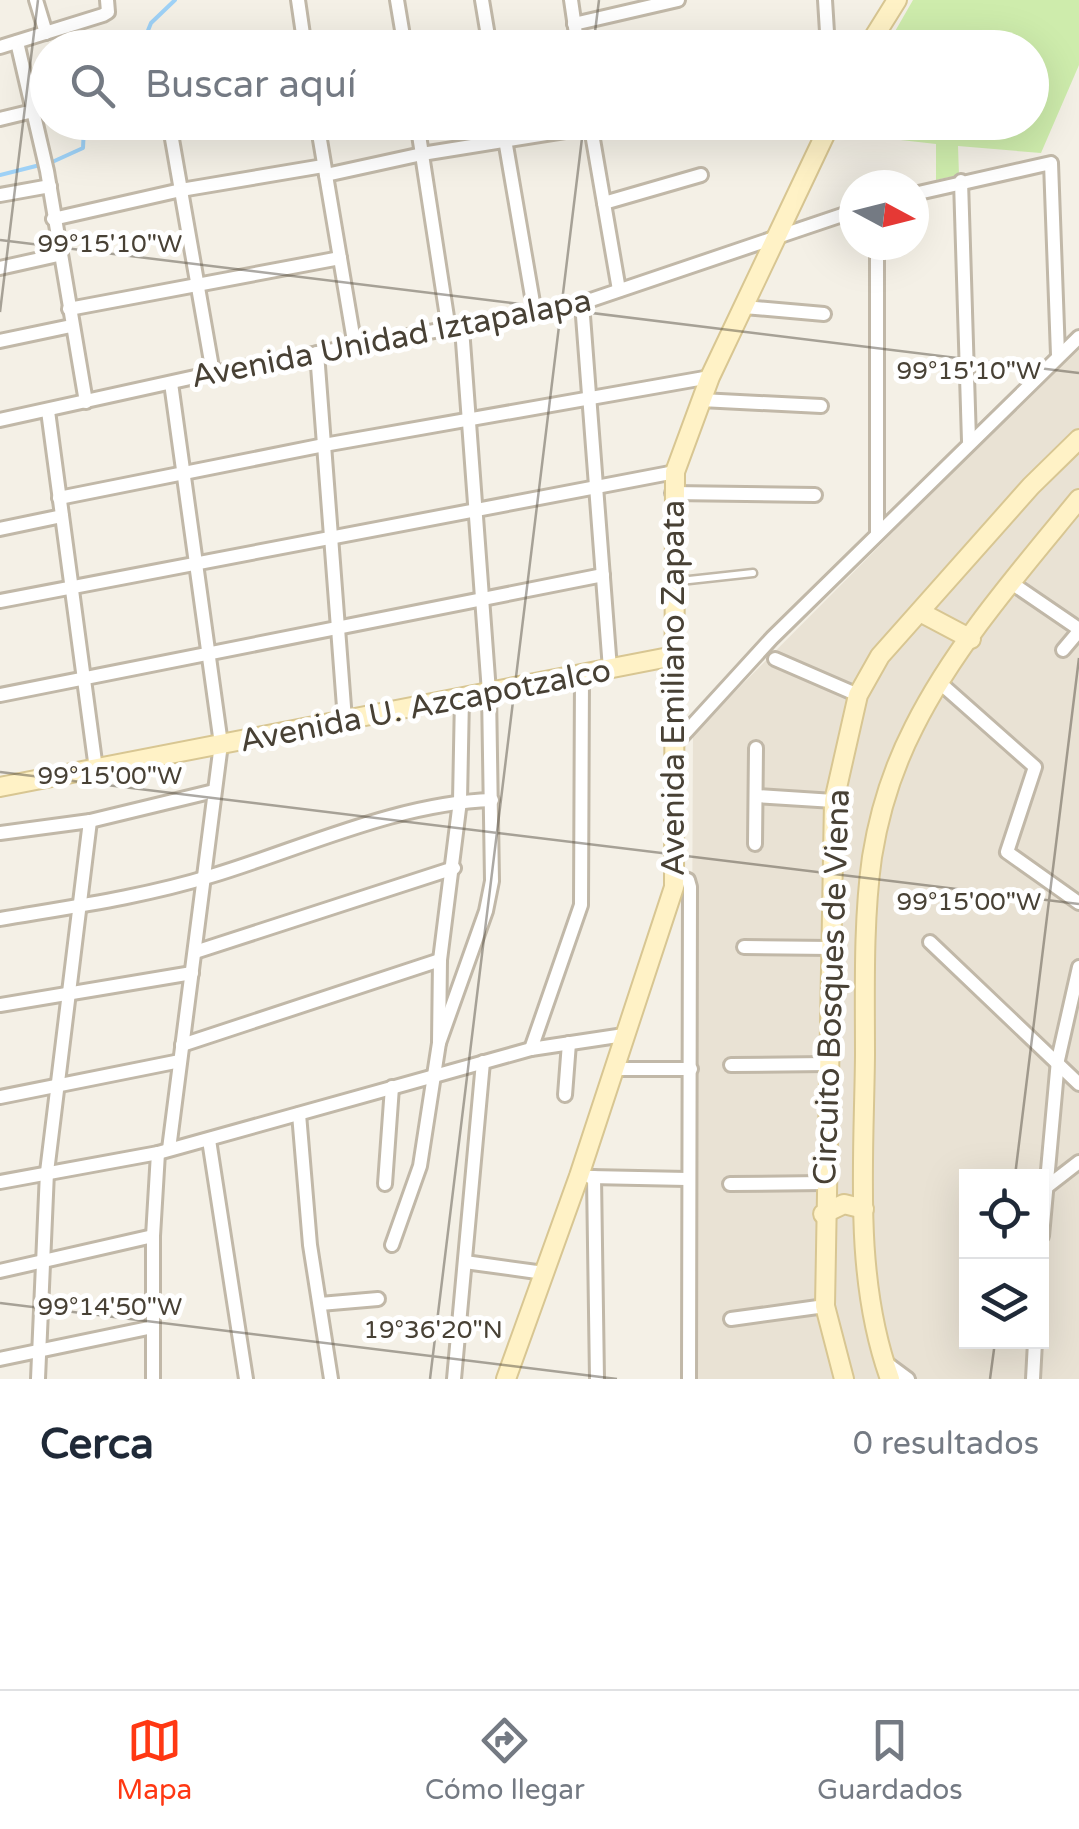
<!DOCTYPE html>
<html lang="es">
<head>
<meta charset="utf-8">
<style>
  :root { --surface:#fff; --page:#f6f6f7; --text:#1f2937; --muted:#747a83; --line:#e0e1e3; --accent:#ff3813 }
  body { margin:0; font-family:"Varela Round",sans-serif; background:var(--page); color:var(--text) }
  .controls { position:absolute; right:30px; bottom:30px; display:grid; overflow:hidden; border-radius:0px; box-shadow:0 10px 40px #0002 }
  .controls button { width:90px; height:90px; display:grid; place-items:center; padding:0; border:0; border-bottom:2px solid var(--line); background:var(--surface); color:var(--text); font:50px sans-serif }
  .compass { position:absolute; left:839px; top:170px; width:90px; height:90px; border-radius:50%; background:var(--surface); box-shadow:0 10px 40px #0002; rotate:97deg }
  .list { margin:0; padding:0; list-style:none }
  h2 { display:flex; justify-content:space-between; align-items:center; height:130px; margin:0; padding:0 40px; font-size:42px }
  h2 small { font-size:32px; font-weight:400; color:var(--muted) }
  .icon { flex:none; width:55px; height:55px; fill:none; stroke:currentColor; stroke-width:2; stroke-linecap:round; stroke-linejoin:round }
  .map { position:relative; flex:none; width:1079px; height:1379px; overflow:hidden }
  .search { position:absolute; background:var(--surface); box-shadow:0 10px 40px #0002; left:30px; right:30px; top:30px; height:110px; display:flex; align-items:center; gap:25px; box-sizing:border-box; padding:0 35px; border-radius:55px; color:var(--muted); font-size:38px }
  .sheet { height:310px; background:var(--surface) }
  nav { display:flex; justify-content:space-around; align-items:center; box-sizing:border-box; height:140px; border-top:2px solid var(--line); background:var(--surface); font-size:28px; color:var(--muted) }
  nav a { display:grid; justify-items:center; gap:5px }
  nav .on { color:var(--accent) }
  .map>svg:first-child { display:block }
  .residential { fill:#e9e2d4; fill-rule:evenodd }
  .green { fill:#ceecac }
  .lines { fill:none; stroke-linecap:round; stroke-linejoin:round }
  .stream { stroke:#9ed1f6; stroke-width:4 }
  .lane-casing { stroke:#c1b8a8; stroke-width:11 }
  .street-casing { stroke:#c1b8a8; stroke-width:18 }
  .secondary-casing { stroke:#d8c692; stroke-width:22 }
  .lane { stroke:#fff; stroke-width:6 }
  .street { stroke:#fff; stroke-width:12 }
  .secondary { stroke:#fff2c6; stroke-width:18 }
  .ticks { fill:none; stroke:#484135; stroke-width:2.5; stroke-opacity:0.45 }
  .labels { text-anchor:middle; stroke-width:10; stroke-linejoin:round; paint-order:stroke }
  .street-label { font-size:32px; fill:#484135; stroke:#fff }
  .ticks-label { font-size:25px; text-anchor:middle; fill:#484135; stroke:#fff; stroke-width:10; stroke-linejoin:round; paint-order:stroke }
</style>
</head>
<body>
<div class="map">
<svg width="1079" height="1379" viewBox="0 0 1079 1379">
  <rect width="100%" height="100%" fill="#f4f0e6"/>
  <path class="residential" d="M 1079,345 L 1079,1379 L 690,1379 L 693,734 ZM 966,1176 L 1042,1176 L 1042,1342 L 966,1342 Z"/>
  <polygon class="green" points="913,0 1079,0 1079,65 1041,153 958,146 959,175 936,180 936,144 839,133 844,123 1032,122 1032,48 886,47"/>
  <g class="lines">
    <g class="stream">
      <polyline points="141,48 151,23 175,0"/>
      <polyline points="50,163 83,148 84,127 90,122"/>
      <polyline points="0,175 40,165"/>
    </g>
    <defs>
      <polyline id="lane" points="680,581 753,573"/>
      <g id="street">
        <polyline points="36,0 46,33"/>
        <polyline points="298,0 305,48"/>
        <polyline points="397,0 405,48"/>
        <polyline points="482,0 490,48"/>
        <polyline points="571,0 578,48"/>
        <polyline points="825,0 828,48"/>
        <polyline points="574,24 678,0"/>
        <polyline points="17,42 47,171 86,402"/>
        <polyline points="0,47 103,15 108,12 107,0"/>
        <polyline points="0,119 33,111"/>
        <polyline points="169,122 213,373"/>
        <polyline points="317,122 355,347"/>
        <polyline points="417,122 449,330"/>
        <polyline points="502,122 535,314"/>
        <polyline points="590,122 619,290"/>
        <polyline points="326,175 422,154 590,127"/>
        <polyline points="961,181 969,441"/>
        <polyline points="914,194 1051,163 1058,355"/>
        <polyline points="0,195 50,186"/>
        <polyline points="604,203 701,175"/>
        <polyline points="53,219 181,190 323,166"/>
        <polyline points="877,245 877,534"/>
        <polyline points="0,268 58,255"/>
        <polyline points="582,303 610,669"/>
        <polyline points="744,307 824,314"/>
        <polyline points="69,309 340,258"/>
        <polyline points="0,341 71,326"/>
        <polyline points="317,353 345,720"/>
        <polyline points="701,400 821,406"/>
        <polyline points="48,411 96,769"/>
        <polyline points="0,420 213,373 582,303 854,211"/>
        <polyline points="672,493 815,495"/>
        <polyline points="59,498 324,445 710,377"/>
        <polyline points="0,529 62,516"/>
        <polyline points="1013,584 1079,629"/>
        <polyline points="0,601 675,472"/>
        <polyline points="1063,650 1079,631"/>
        <polyline points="775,659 858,695"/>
        <polyline points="939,682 1035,767 1007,852 1079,903"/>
        <polyline points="0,695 603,575"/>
        <polyline points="676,743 772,638 1079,337"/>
        <polyline points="756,796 834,801"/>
        <polyline points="0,833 90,821 214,791"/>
        <polyline points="755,844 756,748"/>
        <polyline points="674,876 688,880 690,887 689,1379"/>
        <path d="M 0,919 C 70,907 143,897 211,876 C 301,849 397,803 492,800"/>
        <polyline points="930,942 1079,1084"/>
        <polyline points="744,947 831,948"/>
        <polyline points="195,952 454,868"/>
        <polyline points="0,1005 192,973"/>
        <polyline points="439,1043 486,911 492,881 489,692 462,328"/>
        <polyline points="182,1045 440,960"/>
        <polyline points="531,1049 581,905 582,675"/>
        <polyline points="731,1065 827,1064"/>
        <polyline points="615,1069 691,1069"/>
        <polyline points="565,1095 569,1043"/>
        <polyline points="0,1097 180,1061"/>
        <polyline points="299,1114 310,1245 331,1379"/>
        <polyline points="209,1140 246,1379"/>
        <polyline points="169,1149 221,744 171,383"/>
        <polyline points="590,1177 687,1179"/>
        <polyline points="594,1177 597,1379"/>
        <polyline points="0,1182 158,1153 531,1049 624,1035"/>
        <polyline points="385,1184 392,1087"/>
        <polyline points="730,1184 824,1183"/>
        <polyline points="1044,1189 1079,1162"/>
        <polyline points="1042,1236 1058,1060 1079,967"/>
        <polyline points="392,1245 420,1166 439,1043 440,960 460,801 462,697"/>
        <polyline points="465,1262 544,1273"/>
        <polyline points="0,1271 153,1236"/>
        <polyline points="320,1304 378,1299"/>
        <polyline points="731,1319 825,1306"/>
        <polyline points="0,1359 153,1327"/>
        <polyline points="885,1362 908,1379"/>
        <polyline points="38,1379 47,1172 90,821"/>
        <polyline points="153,1379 153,1236 158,1153"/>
        <polyline points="454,1379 483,1062"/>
        <polyline points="1033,1379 1035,1342"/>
      </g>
      <g id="secondary">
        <polyline points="867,48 897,0"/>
        <polyline points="920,612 971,639"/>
        <polyline points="0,787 674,656"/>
        <polyline points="823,1214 844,1204 864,1209"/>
        <polyline points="506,1379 579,1176 674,887 675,472 710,377 831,122"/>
        <polyline points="844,1379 825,1306 834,801 858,695 880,656 1031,486 1079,439"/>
        <path d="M 890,1379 C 853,1277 864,1161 865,1055 C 865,990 863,921 872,857 C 879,813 894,766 914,727 C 955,645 1021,570 1079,499"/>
      </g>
    </defs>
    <use href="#lane" class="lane-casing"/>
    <use href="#street" class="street-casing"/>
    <use href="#secondary" class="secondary-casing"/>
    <use href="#lane" class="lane"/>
    <use href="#street" class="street"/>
    <use href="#secondary" class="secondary"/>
  </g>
  <path class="ticks" d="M 593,48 L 599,0M 0,240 L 1079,373M 0,312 L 38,0M 0,772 L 1079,904M 1015,1176 L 1079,658M 0,1303 L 617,1379M 430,1379 L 584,122M 990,1379 L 995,1342"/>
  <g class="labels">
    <g class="street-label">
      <text transform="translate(391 338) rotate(-11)" y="11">Avenida Unidad Iztapalapa</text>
      <text transform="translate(673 688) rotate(-90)" y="11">Avenida Emiliano Zapata</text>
      <text transform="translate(425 705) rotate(-11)" y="11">Avenida U. Azcapotzalco</text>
      <text transform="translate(831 987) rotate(-88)" y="11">Circuito Bosques de Viena</text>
    </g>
  </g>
  <g class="ticks-label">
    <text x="110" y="252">99°15'10"W</text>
    <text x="969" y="379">99°15'10"W</text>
    <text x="110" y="784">99°15'00"W</text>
    <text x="969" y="910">99°15'00"W</text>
    <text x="110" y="1315">99°14'50"W</text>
    <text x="433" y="1338">19°36'20"N</text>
  </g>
</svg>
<div class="controls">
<button><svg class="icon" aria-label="locate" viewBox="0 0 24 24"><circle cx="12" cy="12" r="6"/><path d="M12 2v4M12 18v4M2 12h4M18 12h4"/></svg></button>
<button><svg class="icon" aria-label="layers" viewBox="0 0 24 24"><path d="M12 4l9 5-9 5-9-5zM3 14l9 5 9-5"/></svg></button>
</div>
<svg class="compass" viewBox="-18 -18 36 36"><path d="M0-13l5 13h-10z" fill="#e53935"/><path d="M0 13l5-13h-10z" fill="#747a83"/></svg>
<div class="search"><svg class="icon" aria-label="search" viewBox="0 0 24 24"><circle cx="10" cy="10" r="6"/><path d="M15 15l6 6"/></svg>Buscar aquí</div>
</div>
<section class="sheet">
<h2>Cerca<small>0 resultados</small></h2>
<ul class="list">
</ul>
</section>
<nav>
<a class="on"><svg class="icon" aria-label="map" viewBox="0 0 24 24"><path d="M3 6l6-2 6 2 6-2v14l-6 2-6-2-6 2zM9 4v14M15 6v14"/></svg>Mapa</a>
<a><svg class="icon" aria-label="directions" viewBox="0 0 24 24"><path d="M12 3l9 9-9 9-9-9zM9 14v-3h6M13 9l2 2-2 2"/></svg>Cómo llegar</a>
<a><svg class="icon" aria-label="saved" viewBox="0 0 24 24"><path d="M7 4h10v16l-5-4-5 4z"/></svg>Guardados</a>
</nav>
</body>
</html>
